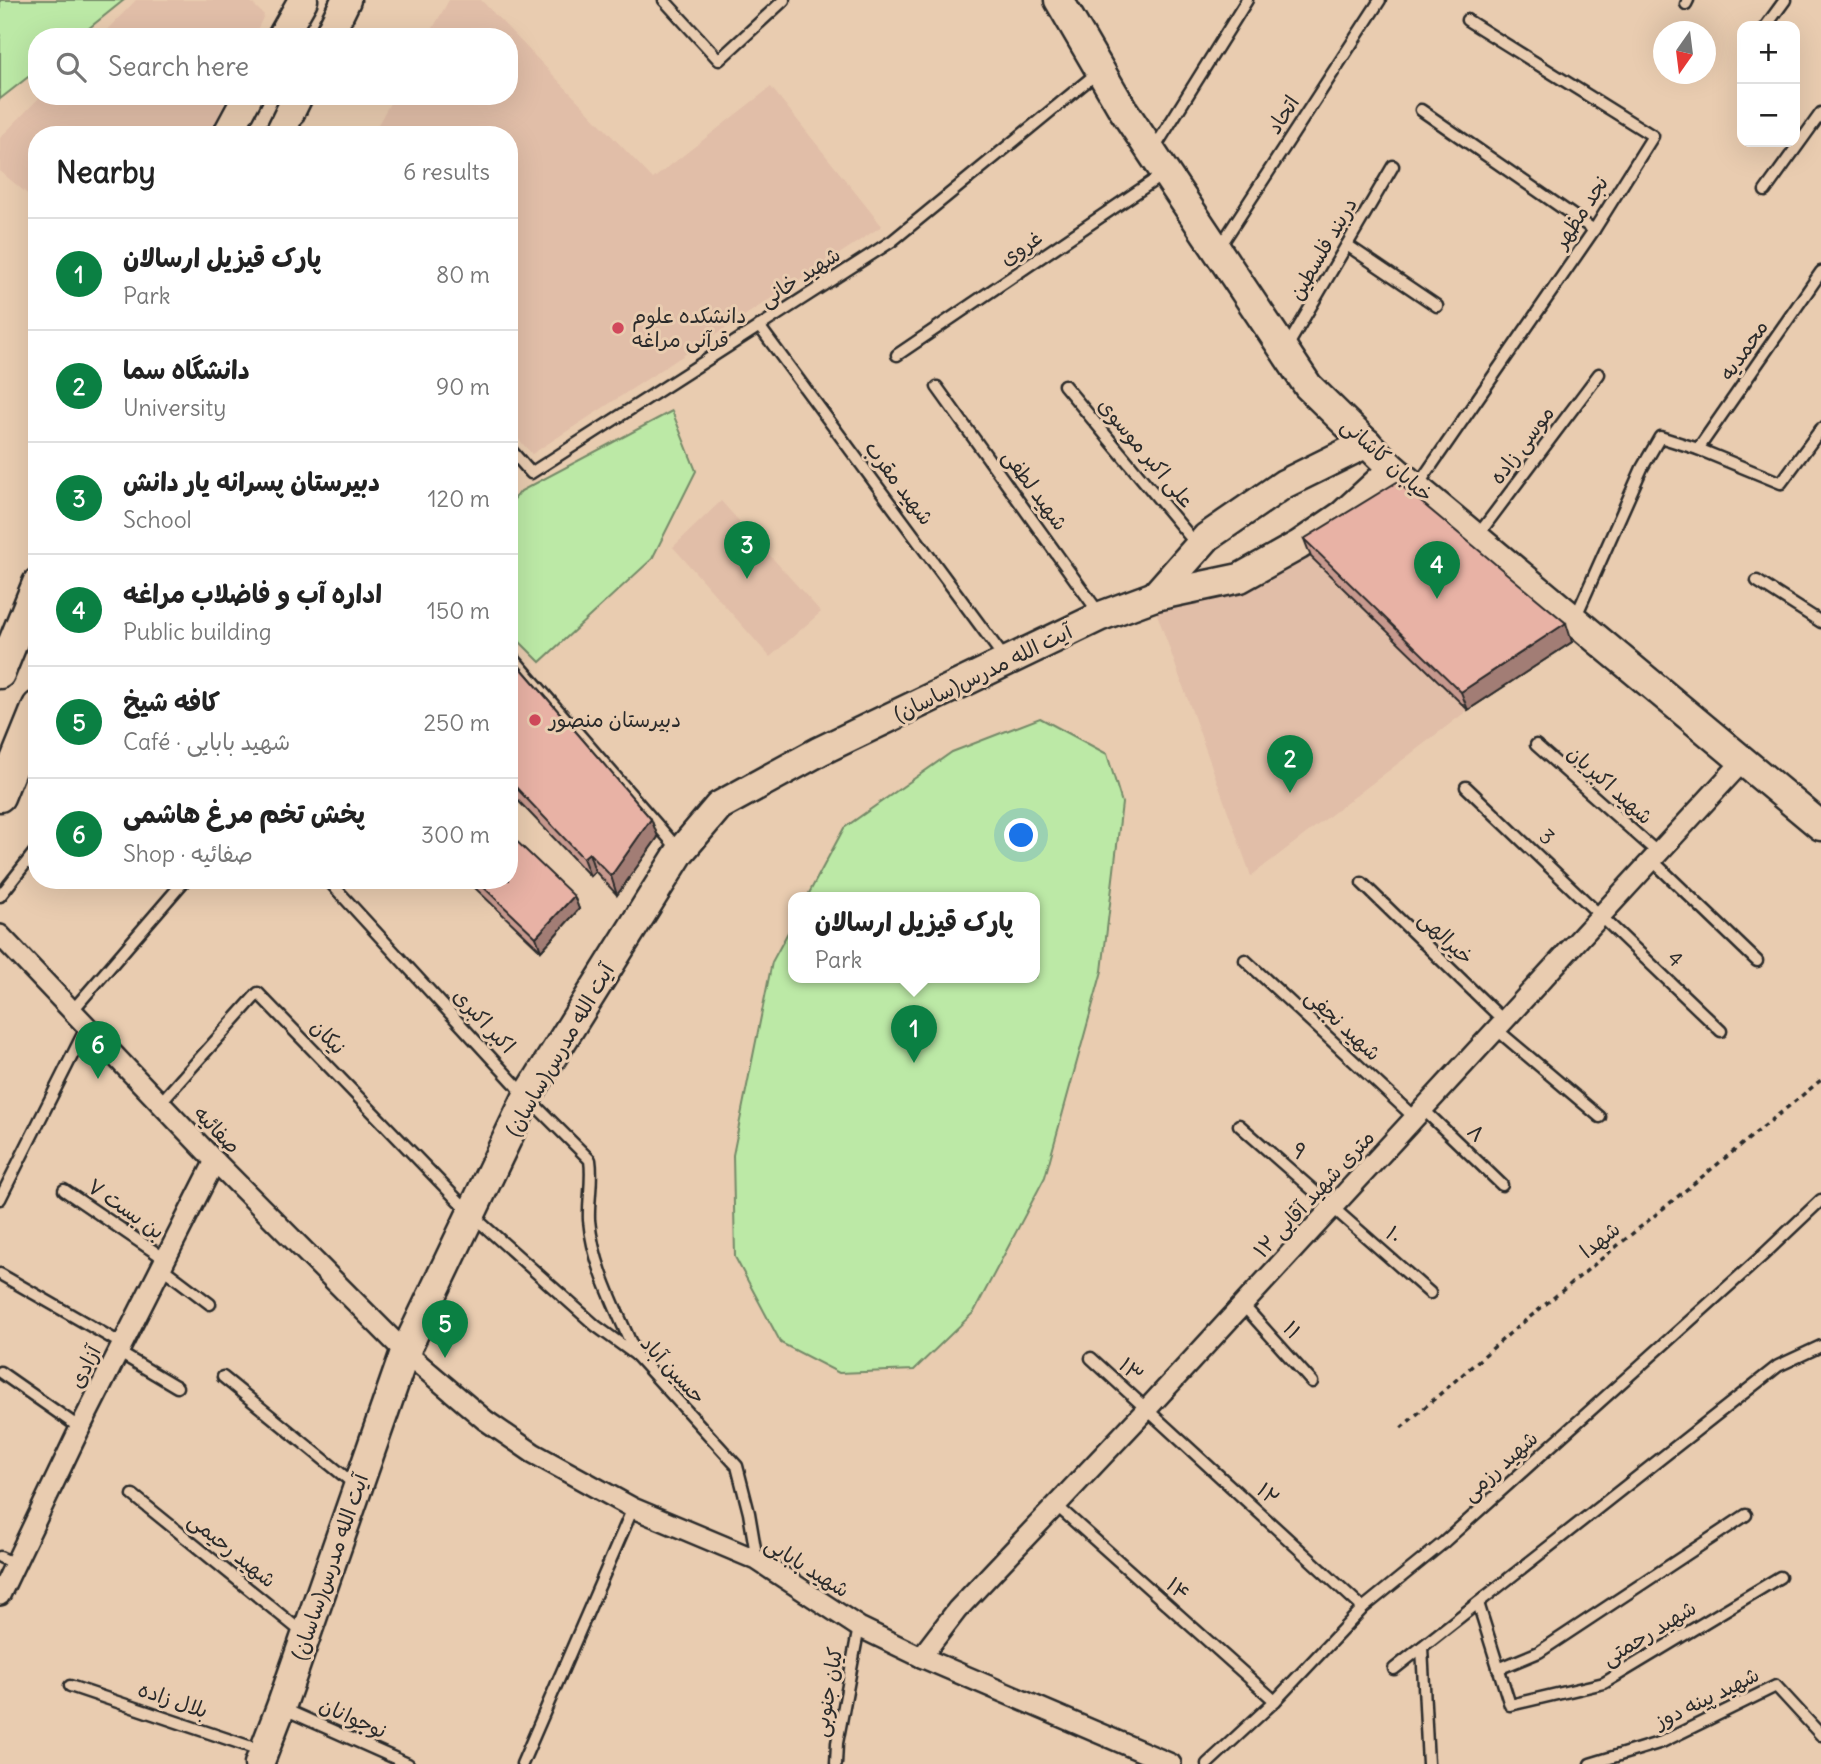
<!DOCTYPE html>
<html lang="en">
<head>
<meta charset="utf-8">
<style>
  :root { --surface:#fff; --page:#f2f2f2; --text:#222; --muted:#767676; --line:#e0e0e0; --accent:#0b8043 }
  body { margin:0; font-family:Delius,"Playpen Sans Arabic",sans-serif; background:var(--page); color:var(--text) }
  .controls { position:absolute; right:21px; top:21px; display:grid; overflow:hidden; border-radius:14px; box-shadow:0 7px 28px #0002 }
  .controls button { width:63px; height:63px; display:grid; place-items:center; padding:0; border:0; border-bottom:2px solid var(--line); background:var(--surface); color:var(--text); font:35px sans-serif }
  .compass { position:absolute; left:1653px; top:21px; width:63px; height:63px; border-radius:50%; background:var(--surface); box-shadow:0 7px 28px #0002; rotate:194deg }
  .you { position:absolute; left:1022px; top:836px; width:24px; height:24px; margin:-18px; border:5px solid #fff; border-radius:50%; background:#1a73e8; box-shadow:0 0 0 10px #1a73e833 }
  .badge { display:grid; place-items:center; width:46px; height:46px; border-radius:50%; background:var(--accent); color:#fff; font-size:23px; font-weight:700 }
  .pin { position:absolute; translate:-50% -58px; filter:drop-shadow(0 2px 4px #0008) }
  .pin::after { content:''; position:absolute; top:37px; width:24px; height:21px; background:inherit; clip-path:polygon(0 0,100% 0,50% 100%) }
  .popup { position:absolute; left:788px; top:892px; width:252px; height:91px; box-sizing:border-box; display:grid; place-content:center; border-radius:14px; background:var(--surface); filter:drop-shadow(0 2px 5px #0005); font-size:23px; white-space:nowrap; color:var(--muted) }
  .popup b { font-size:26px; color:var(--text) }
  .popup::after { content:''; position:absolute; left:50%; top:100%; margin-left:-14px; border:14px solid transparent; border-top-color:var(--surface) }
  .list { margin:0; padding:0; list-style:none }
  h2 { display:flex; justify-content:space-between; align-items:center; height:91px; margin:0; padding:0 28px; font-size:30px }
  h2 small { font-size:23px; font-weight:400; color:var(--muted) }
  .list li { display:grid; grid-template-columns:46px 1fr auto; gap:21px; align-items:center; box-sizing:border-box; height:112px; padding:0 28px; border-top:2px solid var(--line) }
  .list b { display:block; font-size:26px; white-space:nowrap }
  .list p { margin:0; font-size:23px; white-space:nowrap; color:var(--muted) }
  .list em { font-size:23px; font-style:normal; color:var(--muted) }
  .icon { flex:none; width:38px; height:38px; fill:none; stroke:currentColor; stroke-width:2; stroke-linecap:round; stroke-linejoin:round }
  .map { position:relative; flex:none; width:1821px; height:1764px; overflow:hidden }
  .search { position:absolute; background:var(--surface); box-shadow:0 7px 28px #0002; left:28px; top:28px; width:490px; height:77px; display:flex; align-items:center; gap:18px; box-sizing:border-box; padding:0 24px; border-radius:28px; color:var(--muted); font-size:26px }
  .panel { position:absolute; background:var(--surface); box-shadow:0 7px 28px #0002; left:28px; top:126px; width:490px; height:763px; border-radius:28px }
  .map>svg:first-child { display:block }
  .built { fill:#e1bea8 }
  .green { fill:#bce9a6; stroke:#748a68; stroke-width:2 }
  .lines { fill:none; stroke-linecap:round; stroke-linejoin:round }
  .lane-casing { stroke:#2b2b2b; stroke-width:15 }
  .street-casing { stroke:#2b2b2b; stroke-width:24 }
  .secondary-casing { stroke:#2b2b2b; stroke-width:33 }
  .path { stroke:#2b2b2b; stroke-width:3.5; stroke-dasharray:5 5; stroke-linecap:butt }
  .lane { stroke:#e9ccb0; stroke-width:10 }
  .street { stroke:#e9ccb0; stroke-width:19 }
  .secondary { stroke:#e9ccb0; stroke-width:28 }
  .wall { fill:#c8998e; stroke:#2b2b2b; stroke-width:2 }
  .shaded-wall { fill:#a27d74; stroke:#2b2b2b; stroke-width:2 }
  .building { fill:#e8b2a5; stroke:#2b2b2b; stroke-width:2 }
  .poi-dot { fill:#d1495b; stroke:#e9ccb0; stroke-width:2.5 }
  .labels { text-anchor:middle; stroke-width:6; stroke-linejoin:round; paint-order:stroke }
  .street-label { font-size:21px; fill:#2b2b2b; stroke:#e9ccb0 }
  .poi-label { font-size:21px; fill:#2b2b2b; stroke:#e9ccb0; text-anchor:start }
</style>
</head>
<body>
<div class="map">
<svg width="1821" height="1764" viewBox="0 0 1821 1764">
  <rect width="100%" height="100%" fill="#e9ccb0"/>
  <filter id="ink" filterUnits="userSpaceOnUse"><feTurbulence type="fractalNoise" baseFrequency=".0143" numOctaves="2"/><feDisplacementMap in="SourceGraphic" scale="14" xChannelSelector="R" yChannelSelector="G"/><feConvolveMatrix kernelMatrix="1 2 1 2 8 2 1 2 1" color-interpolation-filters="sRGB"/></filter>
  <g filter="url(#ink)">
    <g class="built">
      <polygon points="136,0 249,0 264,15 254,37 100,37"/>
      <polygon points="449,0 481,0 653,179 771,87 882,226 532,454 509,429 509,135 372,135 394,96 509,96 509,37 428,37"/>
      <polygon points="41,96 227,96 210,135 37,135 37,202 0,171 0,138"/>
      <polygon points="721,501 821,612 770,657 673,547"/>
      <polygon points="1309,556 1468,710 1251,876 1156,611"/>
    </g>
    <g class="green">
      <polygon points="0,0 124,0 78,37 37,37 37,70 0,99"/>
      <polygon points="672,411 696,471 652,559 540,662 509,631 509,505 521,491"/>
      <polygon points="1040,718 1107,754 1122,803 1102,971 1045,1177 974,1312 914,1370 839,1373 781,1343 735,1257 733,1155 772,962 793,923 793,977 1035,977 1035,897 807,897 844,828 952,752"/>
    </g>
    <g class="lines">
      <defs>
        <g id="lane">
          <polyline points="664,0 719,60 784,0"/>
          <polyline points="1686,4 1688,0"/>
          <polyline points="1766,26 1785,0"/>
          <polyline points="1421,110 1594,230"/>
          <polyline points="1154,149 1247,0"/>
          <polyline points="1765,191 1821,113"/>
          <polyline points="1347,245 1437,306"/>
          <polyline points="1219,248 1380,0"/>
          <polyline points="759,326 1005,659"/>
          <polyline points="1287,347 1393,166"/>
          <polyline points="897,355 1162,175"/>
          <polyline points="1064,385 1197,545"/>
          <polyline points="937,387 1099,613"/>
          <polyline points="509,448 531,473 892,241 1097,73"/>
          <polyline points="1698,449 1821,272"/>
          <polyline points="1416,488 1594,230 1653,136 1467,20"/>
          <polyline points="1478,535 1599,374"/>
          <polyline points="1757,581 1821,622"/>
          <polyline points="1576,616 1642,468 1660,437 1698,449 1781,483 1821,429"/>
          <polyline points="509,653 678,849"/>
          <polyline points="1536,745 1658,853"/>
          <polyline points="1466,787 1721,1031"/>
          <polyline points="1652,860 1757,961"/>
          <path d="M 328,880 L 527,1097 L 590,1160 C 593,1180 588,1200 589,1220 C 593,1267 618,1312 636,1355"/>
          <polyline points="1362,883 1504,1021"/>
          <polyline points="0,896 37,849"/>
          <polyline points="1245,960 1415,1118"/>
          <polyline points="72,1011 185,880"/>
          <polyline points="1496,1029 1600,1117"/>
          <polyline points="160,1103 258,993 472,1215 596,1326 636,1355 737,1466 749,1513 757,1560"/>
          <polyline points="1423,1109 1502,1185"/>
          <polyline points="1239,1125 1430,1293"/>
          <polyline points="64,1190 165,1259"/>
          <polyline points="0,1199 87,1026"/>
          <polyline points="161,1267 210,1304"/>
          <polyline points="0,1274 122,1344"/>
          <polyline points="1243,1305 1312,1382"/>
          <polyline points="118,1352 177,1387"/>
          <polyline points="1091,1358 1363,1608"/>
          <polyline points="0,1372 80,1428"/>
          <polyline points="223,1377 355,1485"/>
          <polyline points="133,1495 303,1633"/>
          <polyline points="1056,1505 1275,1701"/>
          <polyline points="0,1557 15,1564"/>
          <polyline points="1478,1603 1510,1705 1604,1683 1780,1577"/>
          <polyline points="1422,1647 1428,1764"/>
          <polyline points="1394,1669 1778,1366 1821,1346"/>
          <polyline points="1498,1669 1539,1652 1746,1515"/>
          <polyline points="70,1686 263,1751"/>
          <polyline points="284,1709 408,1764"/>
          <polyline points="522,1764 633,1508"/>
          <polyline points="836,1764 837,1743 859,1627"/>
          <polyline points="1207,1764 1275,1701 1363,1608 1443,1543 1762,1256 1821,1200"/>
          <polyline points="1590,1764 1662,1742 1776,1686 1821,1735"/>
        </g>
        <g id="street">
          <polyline points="0,935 215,1161 405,1352 485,1420 533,1453 633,1508 757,1560 859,1627 921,1657 1171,1764"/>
          <polyline points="0,1595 80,1428 215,1161"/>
          <polyline points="921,1657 957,1610 1146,1410 1742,762"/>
        </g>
        <g id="secondary">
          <polyline points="1059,0 1122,108 1308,386 1393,469 1821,826"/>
          <polyline points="282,37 303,0"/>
          <polyline points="328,37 346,0"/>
          <polyline points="227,135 248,96"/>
          <polyline points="279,135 298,96"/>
          <polyline points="1155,596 1207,537 1284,484 1367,443"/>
          <polyline points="0,674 37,583"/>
          <polyline points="0,797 37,706"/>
          <polyline points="259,1764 281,1707 405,1352 527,1097 680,852 719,806 820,751 1101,616 1155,596 1240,578 1299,545 1343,515 1393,469"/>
        </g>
      </defs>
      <use href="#lane" class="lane-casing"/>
      <use href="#street" class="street-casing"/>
      <use href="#secondary" class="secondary-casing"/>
      <polyline class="path" points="1401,1428 1509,1334 1821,1080"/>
      <use href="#lane" class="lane"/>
      <use href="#street" class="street"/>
      <use href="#secondary" class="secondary"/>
    </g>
    <g class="wall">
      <polygon points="1304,539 1572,642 1468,710 1311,557"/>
      <polygon points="509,654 651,819 658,837 617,895 595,871 590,876 509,791"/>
      <polygon points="472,880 509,880 574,896 579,909 541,951 475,888"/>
    </g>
    <g class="shaded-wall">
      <polygon points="1566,623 1572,642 1468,710 1461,692"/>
      <polygon points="651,819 658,837 617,895 611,876"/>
      <polygon points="589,853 595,871 590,876 583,858"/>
      <polygon points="574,896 579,909 541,951 536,937"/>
    </g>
    <g class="building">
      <polygon points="1397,482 1566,623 1461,692 1304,539"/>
      <polygon points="509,654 651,819 611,876 589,853 583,858 509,780"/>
      <polygon points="509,834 574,896 536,937 476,880 509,880"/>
    </g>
  </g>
  <g class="poi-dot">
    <circle cx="618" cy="328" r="7"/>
    <circle cx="535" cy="720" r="7"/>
  </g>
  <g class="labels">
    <g class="street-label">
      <text transform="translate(1283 115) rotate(-57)" y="7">اتحاد</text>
      <text transform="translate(1581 212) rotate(-57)" y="7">نجد مظهر</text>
      <text transform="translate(1021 248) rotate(-34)" y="7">غروی</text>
      <text transform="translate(1323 249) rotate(-60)" y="7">دربند فلسطین</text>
      <text transform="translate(800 277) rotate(-33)" y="7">شهید خانی</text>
      <text transform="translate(1744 350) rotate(-55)" y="7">محمدیه</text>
      <text transform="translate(1522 445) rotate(-53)" y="7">موسی زاده</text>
      <text transform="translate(1146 453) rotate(50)" y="7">علی اکبر موسوی</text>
      <text transform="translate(1387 460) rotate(42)" y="7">خیابان کاشانی</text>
      <text transform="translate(899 483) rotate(53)" y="7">شهید مقرب</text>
      <text transform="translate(1035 490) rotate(54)" y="7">شهید لطفی</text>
      <text transform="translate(983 673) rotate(-26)" y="7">آیت الله مدرس(ساسان)</text>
      <text transform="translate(1610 785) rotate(42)" y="7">شهید اکبریان</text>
      <text transform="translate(1547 837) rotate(43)" y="7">3</text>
      <text transform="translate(1446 938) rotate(44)" y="7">خیرالهی</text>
      <text transform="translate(1675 959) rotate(44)" y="7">4</text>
      <text transform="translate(484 1021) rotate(47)" y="7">اکبر اکبری</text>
      <text transform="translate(1343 1025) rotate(43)" y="7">شهید نجفی</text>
      <text transform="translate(328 1037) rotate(46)" y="7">نیکان</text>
      <text transform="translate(560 1050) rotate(-60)" y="7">آیت الله مدرس(ساسان)</text>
      <text transform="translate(217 1130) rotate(46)" y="7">صفائیه</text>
      <text transform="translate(1476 1133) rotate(44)" y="7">۸</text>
      <text transform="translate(1299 1151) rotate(41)" y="7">۹</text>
      <text transform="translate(1314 1194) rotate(-47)" y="7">۱۲ متری شهید آقایی</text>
      <text transform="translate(126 1209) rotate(35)" y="7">بن بست ۷</text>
      <text transform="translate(1394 1235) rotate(41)" y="7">۱۰</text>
      <text transform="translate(1600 1240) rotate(-39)" y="7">شهدا</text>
      <text transform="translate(1292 1330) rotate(48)" y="7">۱۱</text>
      <text transform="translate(85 1367) rotate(-63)" y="7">آزادی</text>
      <text transform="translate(673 1370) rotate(47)" y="7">حسین آباد</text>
      <text transform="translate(1131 1370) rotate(43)" y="7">۱۳</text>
      <text transform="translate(1500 1466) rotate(-42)" y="7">شهید رزمی</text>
      <text transform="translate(1268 1494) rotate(42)" y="7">۱۲</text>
      <text transform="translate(232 1550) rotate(39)" y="7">شهید رحیمی</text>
      <text transform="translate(330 1567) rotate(-71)" y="7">آیت الله مدرس(ساسان)</text>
      <text transform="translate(807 1567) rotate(32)" y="7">شهید بابایی</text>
      <text transform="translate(1178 1589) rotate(42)" y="7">۱۴</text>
      <text transform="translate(1649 1633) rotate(-31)" y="7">شهید رحمتی</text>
      <text transform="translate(828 1692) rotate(-80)" y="7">کیان جنوبی</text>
      <text transform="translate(1707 1698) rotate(-26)" y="7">شهید پینه دوز</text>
      <text transform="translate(173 1700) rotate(19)" y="7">بلال زاده</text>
      <text transform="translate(353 1718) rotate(24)" y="7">نوجوانان</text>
    </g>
    <g class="poi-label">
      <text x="632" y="323">دانشکده علوم<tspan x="632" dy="24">قرآنی مراغه</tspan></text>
      <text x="549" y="727">دبیرستان منصور</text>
    </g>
  </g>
</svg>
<div class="controls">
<button>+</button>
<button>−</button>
</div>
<svg class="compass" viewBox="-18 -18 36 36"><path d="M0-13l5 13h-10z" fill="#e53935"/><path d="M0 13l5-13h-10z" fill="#767676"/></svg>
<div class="you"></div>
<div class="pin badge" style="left:914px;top:1063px">1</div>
<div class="popup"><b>پارک قیزیل ارسالان</b>Park</div>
<div class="pin badge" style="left:1290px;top:793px">2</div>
<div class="pin badge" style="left:747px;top:579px">3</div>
<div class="pin badge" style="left:1437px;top:599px">4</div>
<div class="pin badge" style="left:445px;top:1358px">5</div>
<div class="pin badge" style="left:98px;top:1079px">6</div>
<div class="search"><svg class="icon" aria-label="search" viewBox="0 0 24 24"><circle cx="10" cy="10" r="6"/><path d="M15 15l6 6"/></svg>Search here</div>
<section class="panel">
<h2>Nearby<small>6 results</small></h2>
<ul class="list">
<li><span class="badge">1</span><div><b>پارک قیزیل ارسالان</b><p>Park</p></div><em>80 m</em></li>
<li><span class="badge">2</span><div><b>دانشگاه سما</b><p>University</p></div><em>90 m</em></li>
<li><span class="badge">3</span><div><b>دبیرستان پسرانه یار دانش</b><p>School</p></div><em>120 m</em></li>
<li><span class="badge">4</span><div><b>اداره آب و فاضلاب مراغه</b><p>Public building</p></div><em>150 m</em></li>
<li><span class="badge">5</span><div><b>کافه شیخ</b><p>Café · شهید بابایی</p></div><em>250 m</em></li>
<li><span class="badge">6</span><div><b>پخش تخم مرغ هاشمی</b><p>Shop · صفائیه</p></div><em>300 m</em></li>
</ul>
</section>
</div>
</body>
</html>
